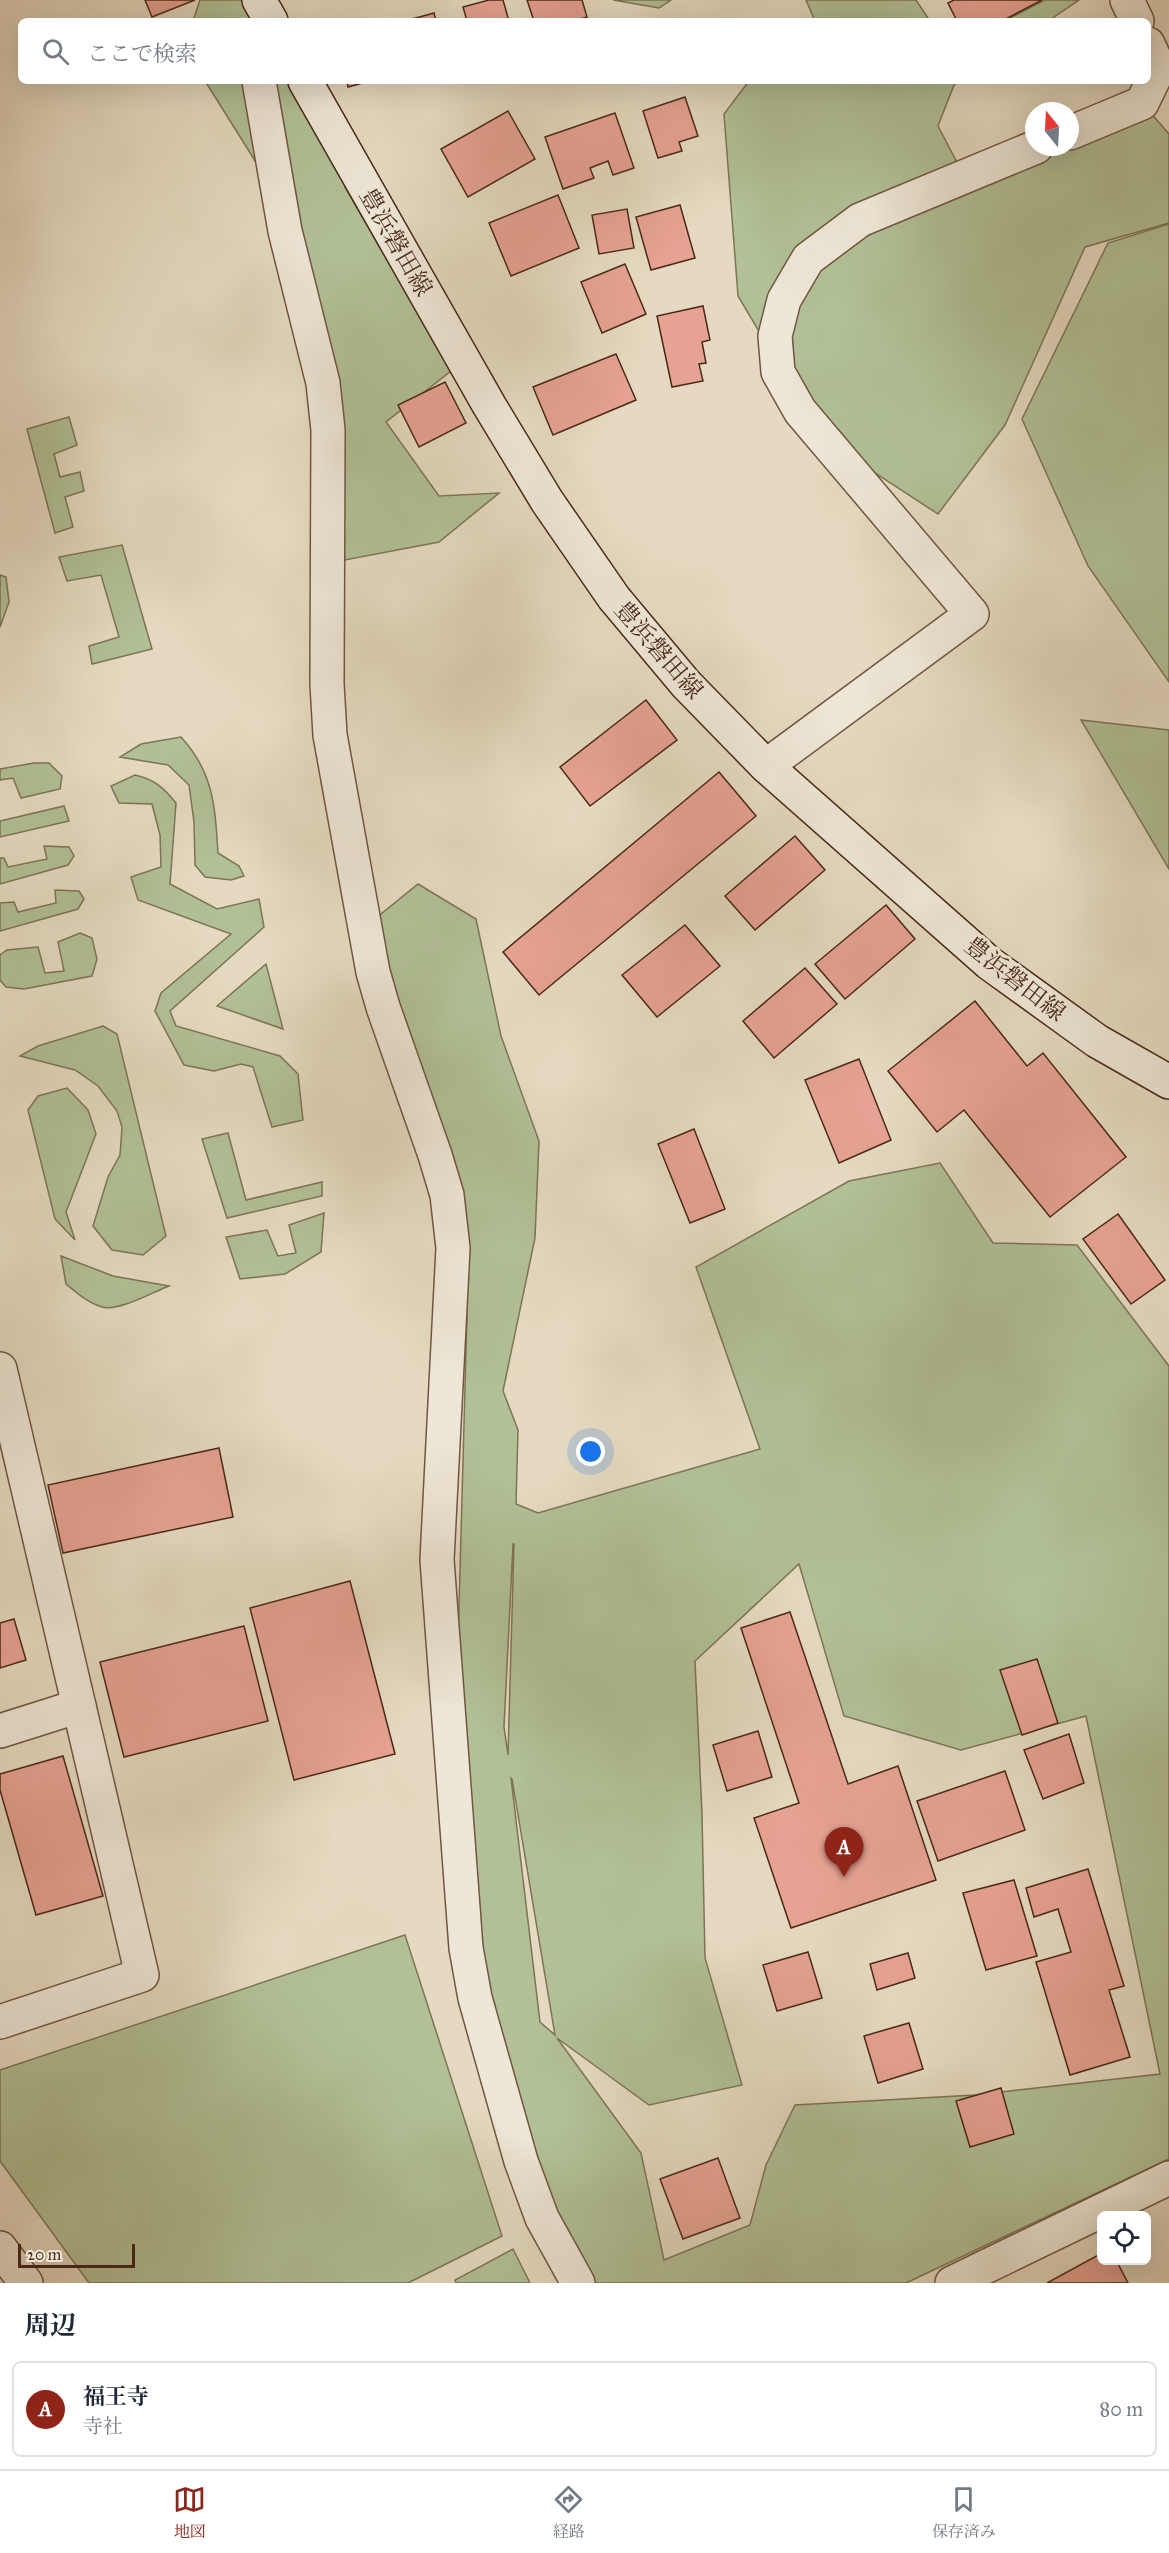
<!DOCTYPE html>
<html lang="ja">
<head>
<meta charset="utf-8">
<style>
  :root { --surface:#fff; --page:#f6f6f7; --text:#1f2937; --muted:#747a83; --line:#e0e1e3; --accent:#8f2418 }
  body { margin:0; font-family:"IM FELL Great Primer","Noto Serif JP",serif; background:var(--page); color:var(--text) }
  .controls { position:absolute; right:18px; bottom:18px; display:grid; overflow:hidden; border-radius:9px; box-shadow:0 6px 24px #0002 }
  .controls button { width:54px; height:54px; display:grid; place-items:center; padding:0; border:0; border-bottom:2px solid var(--line); background:var(--surface); color:var(--text); font:30px sans-serif }
  .compass { position:absolute; left:1025px; top:102px; width:54px; height:54px; border-radius:50%; background:var(--surface); box-shadow:0 6px 24px #0002; rotate:342deg }
  .scale { position:absolute; left:18px; bottom:15px; width:117px; box-sizing:border-box; padding-left:6px; border:3px solid #4b2917; border-top:0; font-size:16px; line-height:21px; white-space:nowrap; color:#4b2917; -webkit-text-stroke:4px #eee7d7; paint-order:stroke }
  .you { position:absolute; left:591px; top:1452px; width:21px; height:21px; margin:-15px; border:4px solid #fff; border-radius:50%; background:#1a73e8; box-shadow:0 0 0 9px #1a73e833 }
  .badge { display:grid; place-items:center; width:39px; height:39px; border-radius:50%; background:var(--accent); color:#fff; font-size:20px; font-weight:700 }
  .pin { position:absolute; translate:-50% -50px; filter:drop-shadow(0 2px 3px #0008) }
  .pin::after { content:''; position:absolute; top:32px; width:21px; height:18px; background:inherit; clip-path:polygon(0 0,100% 0,50% 100%) }
  .list { margin:0; padding:0; list-style:none }
  h2 { display:flex; justify-content:space-between; align-items:center; height:78px; margin:0; padding:0 24px; font-size:26px }
  h2 small { font-size:20px; font-weight:400; color:var(--muted) }
  .list li { display:grid; grid-template-columns:39px 1fr auto; gap:18px; align-items:center; box-sizing:border-box; height:96px; margin:0 12px 12px; padding:0 12px; border:2px solid var(--line); border-radius:9px }
  .list b { display:block; font-size:22px; white-space:nowrap }
  .list p { margin:0; font-size:20px; white-space:nowrap; color:var(--muted) }
  .list em { font-size:20px; font-style:normal; color:var(--muted) }
  .icon { flex:none; width:33px; height:33px; fill:none; stroke:currentColor; stroke-width:2; stroke-linecap:round; stroke-linejoin:round }
  .map { position:relative; flex:none; width:1169px; height:2283px; overflow:hidden }
  .search { position:absolute; background:var(--surface); box-shadow:0 6px 24px #0002; left:18px; right:18px; top:18px; height:66px; display:flex; align-items:center; gap:15px; box-sizing:border-box; padding:0 21px; border-radius:9px; color:var(--muted); font-size:22px }
  .sheet { height:186px; background:var(--surface) }
  nav { display:flex; justify-content:space-around; align-items:center; box-sizing:border-box; height:84px; border-top:2px solid var(--line); background:var(--surface); font-size:16px; color:var(--muted) }
  nav a { display:grid; justify-items:center; gap:3px }
  nav .on { color:var(--accent) }
  .map>svg:first-child { display:block }
  .green { fill:#b1c096; stroke:#7e7456; stroke-width:1.5; fill-rule:evenodd }
  .building { fill:#e6a292; stroke:#4b2917; stroke-width:1.5 }
  .lines { fill:none; stroke-linecap:round; stroke-linejoin:round }
  .minor-casing { stroke:#725542; stroke-width:36 }
  .tertiary-casing { stroke:#725542; stroke-width:36 }
  .secondary-casing { stroke:#4b2917; stroke-width:36 }
  .minor { stroke:#eee7d7; stroke-width:33 }
  .tertiary { stroke:#eee7d7; stroke-width:33 }
  .secondary { stroke:#eee7d7; stroke-width:33 }
  .labels { text-anchor:middle; stroke-width:6; stroke-linejoin:round; paint-order:stroke }
  .street-label { font-size:24px; fill:#4b2917; stroke:#eee7d7 }
</style>
</head>
<body>
<div class="map">
<svg width="1169" height="2283" viewBox="0 0 1169 2283">
  <rect width="100%" height="100%" fill="#e5dac1"/>
  <filter id="stains"><feTurbulence type="fractalNoise" baseFrequency=".00333" numOctaves="4"/><feColorMatrix values="0 0 0 0 .2 0 0 0 0 .09 0 0 0 0 .02 0 0 0 .5 -.17"/></filter>
  <radialGradient id="worn" r=".72"><stop offset=".6" stop-color="#630" stop-opacity="0"/><stop offset="1" stop-color="#630" stop-opacity=".3"/></radialGradient>
  <g class="green">
    <polygon points="200,0 260,0 272,21 193,21"/>
    <polygon points="613,0 671,0 659,8"/>
    <polygon points="806,0 916,0 930,21 815,21"/>
    <polygon points="1045,0 1079,0 1048,21 1004,21"/>
    <polygon points="205,81 305,81 357,173 345,187 451,371 386,422 439,496 499,493 439,542 345,560 328,520 301,234"/>
    <polygon points="749,81 960,81 954,85 938,126 960,168 1036,147 1070,147 1142,103 1169,134 1169,223 1085,247 1005,425 938,514 823,439 738,296 724,114"/>
    <polygon points="1169,224 1169,682 1088,566 1022,419 1108,243"/>
    <polygon points="69,417 77,445 54,454 60,477 80,472 84,491 65,497 73,527 55,533 27,429"/>
    <polygon points="122,545 152,649 92,664 89,646 119,637 101,575 67,581 59,557"/>
    <polygon points="0,575 6,577 9,602 0,627"/>
    <polygon points="1081,720 1169,730 1169,869"/>
    <path d="M 181,737 C 214,773 215,807 218,853 L 239,866 L 244,876 L 231,880 L 205,877 L 195,865 L 194,822 L 189,785 L 168,765 L 120,757 L 141,744 Z"/>
    <polygon points="34,763 49,763 62,776 60,789 21,798 13,778 0,780 0,769"/>
    <path d="M 135,775 C 154,779 164,788 176,803 L 170,884 L 217,909 L 259,899 L 264,927 L 170,1011 L 176,1026 L 280,1056 L 298,1074 L 303,1120 L 272,1127 L 253,1067 L 241,1064 L 214,1071 L 184,1065 L 155,1011 L 161,993 L 231,934 L 138,900 L 131,877 L 161,867 L 160,835 L 152,804 L 119,803 L 111,786 Z"/>
    <polygon points="64,806 69,821 0,837 0,821"/>
    <polygon points="44,846 69,847 74,856 68,865 0,884 0,858 4,858 8,867 47,859"/>
    <path d="M 418,884 L 476,919 L 501,1036 L 539,1141 L 535,1238 L 503,1391 L 518,1430 L 516,1504 L 538,1513 L 760,1449 L 696,1267 L 849,1181 L 940,1163 L 993,1243 L 1077,1245 L 1169,1366 L 1169,2159 L 906,2283 L 583,2283 L 478,2010 L 454,1792 L 467,1314 L 365,927 ZM 513,1544 L 514,1544 L 508,1755 L 504,1727 ZM 799,1564 L 844,1716 L 961,1750 L 1086,1716 L 1160,2074 L 975,2095 L 795,2105 L 766,2165 L 750,2225 L 664,2260 L 641,2153 L 557,2038 L 649,2105 L 742,2085 L 705,1958 L 702,1814 L 695,1661 ZM 511,1778 L 512,1779 L 555,2035 L 540,2022 Z"/>
    <polygon points="55,890 79,891 84,899 78,909 0,931 0,903 14,902 18,912 56,903"/>
    <polygon points="80,933 92,938 97,959 92,976 24,989 6,987 0,980 0,955 7,950 38,947 45,973 64,971 58,942"/>
    <polygon points="266,964 283,1029 217,1006"/>
    <polygon points="103,1026 117,1034 166,1236 143,1255 112,1250 93,1226 108,1177 120,1155 122,1127 117,1111 98,1086 75,1070 20,1056 38,1046"/>
    <polygon points="67,1088 88,1110 96,1134 66,1212 75,1240 55,1219 28,1110 38,1096"/>
    <polygon points="228,1133 246,1200 322,1182 322,1196 227,1218 202,1139"/>
    <polygon points="324,1213 321,1252 285,1274 240,1279 226,1237 267,1230 278,1256 296,1253 289,1225"/>
    <path d="M 61,1256 L 113,1276 L 169,1286 C 153,1292 118,1312 102,1307 C 88,1303 77,1293 66,1284 Z"/>
    <polygon points="405,1935 502,2236 408,2283 89,2283 0,2161 0,2070"/>
    <polygon points="513,2249 530,2283 456,2283 455,2280"/>
  </g>
  <g class="building">
    <polygon points="145,0 195,0 152,17"/>
    <polygon points="489,0 503,0 509,21 467,21 463,7"/>
    <polygon points="527,0 582,0 587,17 573,21 534,21"/>
    <polygon points="954,0 1042,0 1002,21 957,21 948,3"/>
    <polygon points="434,13 436,21 405,21"/>
    <polygon points="347,81 370,81 348,87"/>
    <polygon points="685,97 698,136 679,142 682,151 658,158 643,111"/>
    <polygon points="508,111 535,159 468,197 441,149"/>
    <polygon points="615,113 634,168 613,175 608,161 590,168 594,178 563,189 545,137"/>
    <polygon points="558,195 579,248 511,276 489,223"/>
    <polygon points="680,205 695,258 651,270 636,217"/>
    <polygon points="627,209 634,248 599,254 592,215"/>
    <polygon points="625,264 646,314 602,333 581,282"/>
    <polygon points="703,306 710,340 702,342 706,363 699,364 703,381 672,387 657,316"/>
    <polygon points="616,354 636,400 553,435 533,387"/>
    <polygon points="445,382 466,423 419,447 398,405"/>
    <polygon points="646,700 677,740 590,806 560,767"/>
    <polygon points="719,772 756,816 539,995 503,952"/>
    <polygon points="795,836 825,870 755,930 725,896"/>
    <polygon points="886,905 915,939 845,999 815,964"/>
    <polygon points="685,925 720,966 657,1017 622,975"/>
    <polygon points="805,968 837,1004 774,1058 743,1021"/>
    <polygon points="975,1001 1027,1066 1043,1053 1126,1157 1050,1217 964,1110 937,1132 888,1071"/>
    <polygon points="859,1059 891,1140 839,1163 805,1080"/>
    <polygon points="694,1129 725,1209 690,1223 658,1144"/>
    <polygon points="1118,1214 1165,1280 1131,1304 1083,1239"/>
    <polygon points="219,1448 233,1517 63,1553 48,1485"/>
    <polygon points="350,1581 395,1754 294,1780 250,1608"/>
    <polygon points="790,1612 848,1784 898,1766 936,1880 791,1928 754,1818 799,1803 741,1628"/>
    <polygon points="14,1619 26,1660 0,1668 0,1623"/>
    <polygon points="244,1626 268,1721 124,1757 100,1662"/>
    <polygon points="1037,1659 1058,1723 1022,1735 1000,1670"/>
    <polygon points="758,1731 772,1777 727,1791 713,1745"/>
    <polygon points="1069,1734 1084,1783 1043,1799 1024,1750"/>
    <polygon points="63,1756 103,1896 36,1915 0,1790 0,1774"/>
    <polygon points="1005,1771 1025,1830 938,1861 917,1801"/>
    <polygon points="1088,1869 1124,1986 1109,1990 1130,2057 1070,2075 1036,1962 1071,1952 1058,1909 1034,1917 1026,1888"/>
    <polygon points="1014,1880 1037,1956 986,1970 963,1893"/>
    <polygon points="808,1952 822,1998 777,2011 763,1965"/>
    <polygon points="908,1953 915,1978 877,1990 870,1964"/>
    <polygon points="909,2023 923,2069 878,2083 864,2036"/>
    <polygon points="1001,2088 1014,2134 970,2147 956,2101"/>
    <polygon points="718,2158 740,2218 683,2239 660,2179"/>
    <polygon points="1102,2253 1102,2260 1116,2260 1128,2283 1047,2283"/>
  </g>
  <g class="lines">
    <defs>
      <g id="minor">
        <polyline points="1127,0 1137,21"/>
        <polyline points="259,81 285,231 323,383 328,430 327,684 330,735 373,972 383,1007 435,1155 447,1195 453,1248 437,1560 466,1948 475,1998 521,2161 542,2218 578,2283"/>
        <polyline points="1070,133 1142,103 1159,68 1148,44"/>
        <polyline points="766,766 972,614 800,411 778,372 775,336 784,300 808,259 860,220 1036,147"/>
        <polyline points="0,1369 142,1975 0,2022"/>
        <polyline points="0,1731 79,1706"/>
      </g>
      <g id="tertiary">
        <polyline points="0,2248 26,2283"/>
        <polyline points="952,2283 1169,2178"/>
      </g>
      <g id="secondary">
        <polyline points="259,0 271,21"/>
        <polyline points="305,81 489,405 547,501 614,598 686,684 766,766 989,963 1097,1041 1169,1082"/>
      </g>
    </defs>
    <use href="#minor" class="minor-casing"/>
    <use href="#tertiary" class="tertiary-casing"/>
    <use href="#secondary" class="secondary-casing"/>
    <use href="#minor" class="minor"/>
    <use href="#tertiary" class="tertiary"/>
    <use href="#secondary" class="secondary"/>
  </g>
  <g class="labels">
    <g class="street-label">
      <text transform="translate(396 242) rotate(60)" y="8">豊浜磐田線</text>
      <text transform="translate(659 650) rotate(49)" y="8">豊浜磐田線</text>
      <text transform="translate(1015 979) rotate(38)" y="8">豊浜磐田線</text>
    </g>
  </g>
  <rect width="100%" height="100%" filter="url(#stains)"/>
  <rect width="100%" height="100%" fill="url(#worn)"/>
</svg>
<div class="controls">
<button><svg class="icon" aria-label="locate" viewBox="0 0 24 24"><circle cx="12" cy="12" r="6"/><path d="M12 2v4M12 18v4M2 12h4M18 12h4"/></svg></button>
</div>
<svg class="compass" viewBox="-18 -18 36 36"><path d="M0-13l5 13h-10z" fill="#e53935"/><path d="M0 13l5-13h-10z" fill="#747a83"/></svg>
<div class="scale">20 m</div>
<div class="you"></div>
<div class="pin badge" style="left:844px;top:1877px">A</div>
<div class="search"><svg class="icon" aria-label="search" viewBox="0 0 24 24"><circle cx="10" cy="10" r="6"/><path d="M15 15l6 6"/></svg>ここで検索</div>
</div>
<section class="sheet">
<h2>周辺<small></small></h2>
<ul class="list">
<li><span class="badge">A</span><div><b>福王寺</b><p>寺社</p></div><em>80 m</em></li>
</ul>
</section>
<nav>
<a class="on"><svg class="icon" aria-label="map" viewBox="0 0 24 24"><path d="M3 6l6-2 6 2 6-2v14l-6 2-6-2-6 2zM9 4v14M15 6v14"/></svg>地図</a>
<a><svg class="icon" aria-label="directions" viewBox="0 0 24 24"><path d="M12 3l9 9-9 9-9-9zM9 14v-3h6M13 9l2 2-2 2"/></svg>経路</a>
<a><svg class="icon" aria-label="saved" viewBox="0 0 24 24"><path d="M7 4h10v16l-5-4-5 4z"/></svg>保存済み</a>
</nav>
</body>
</html>
